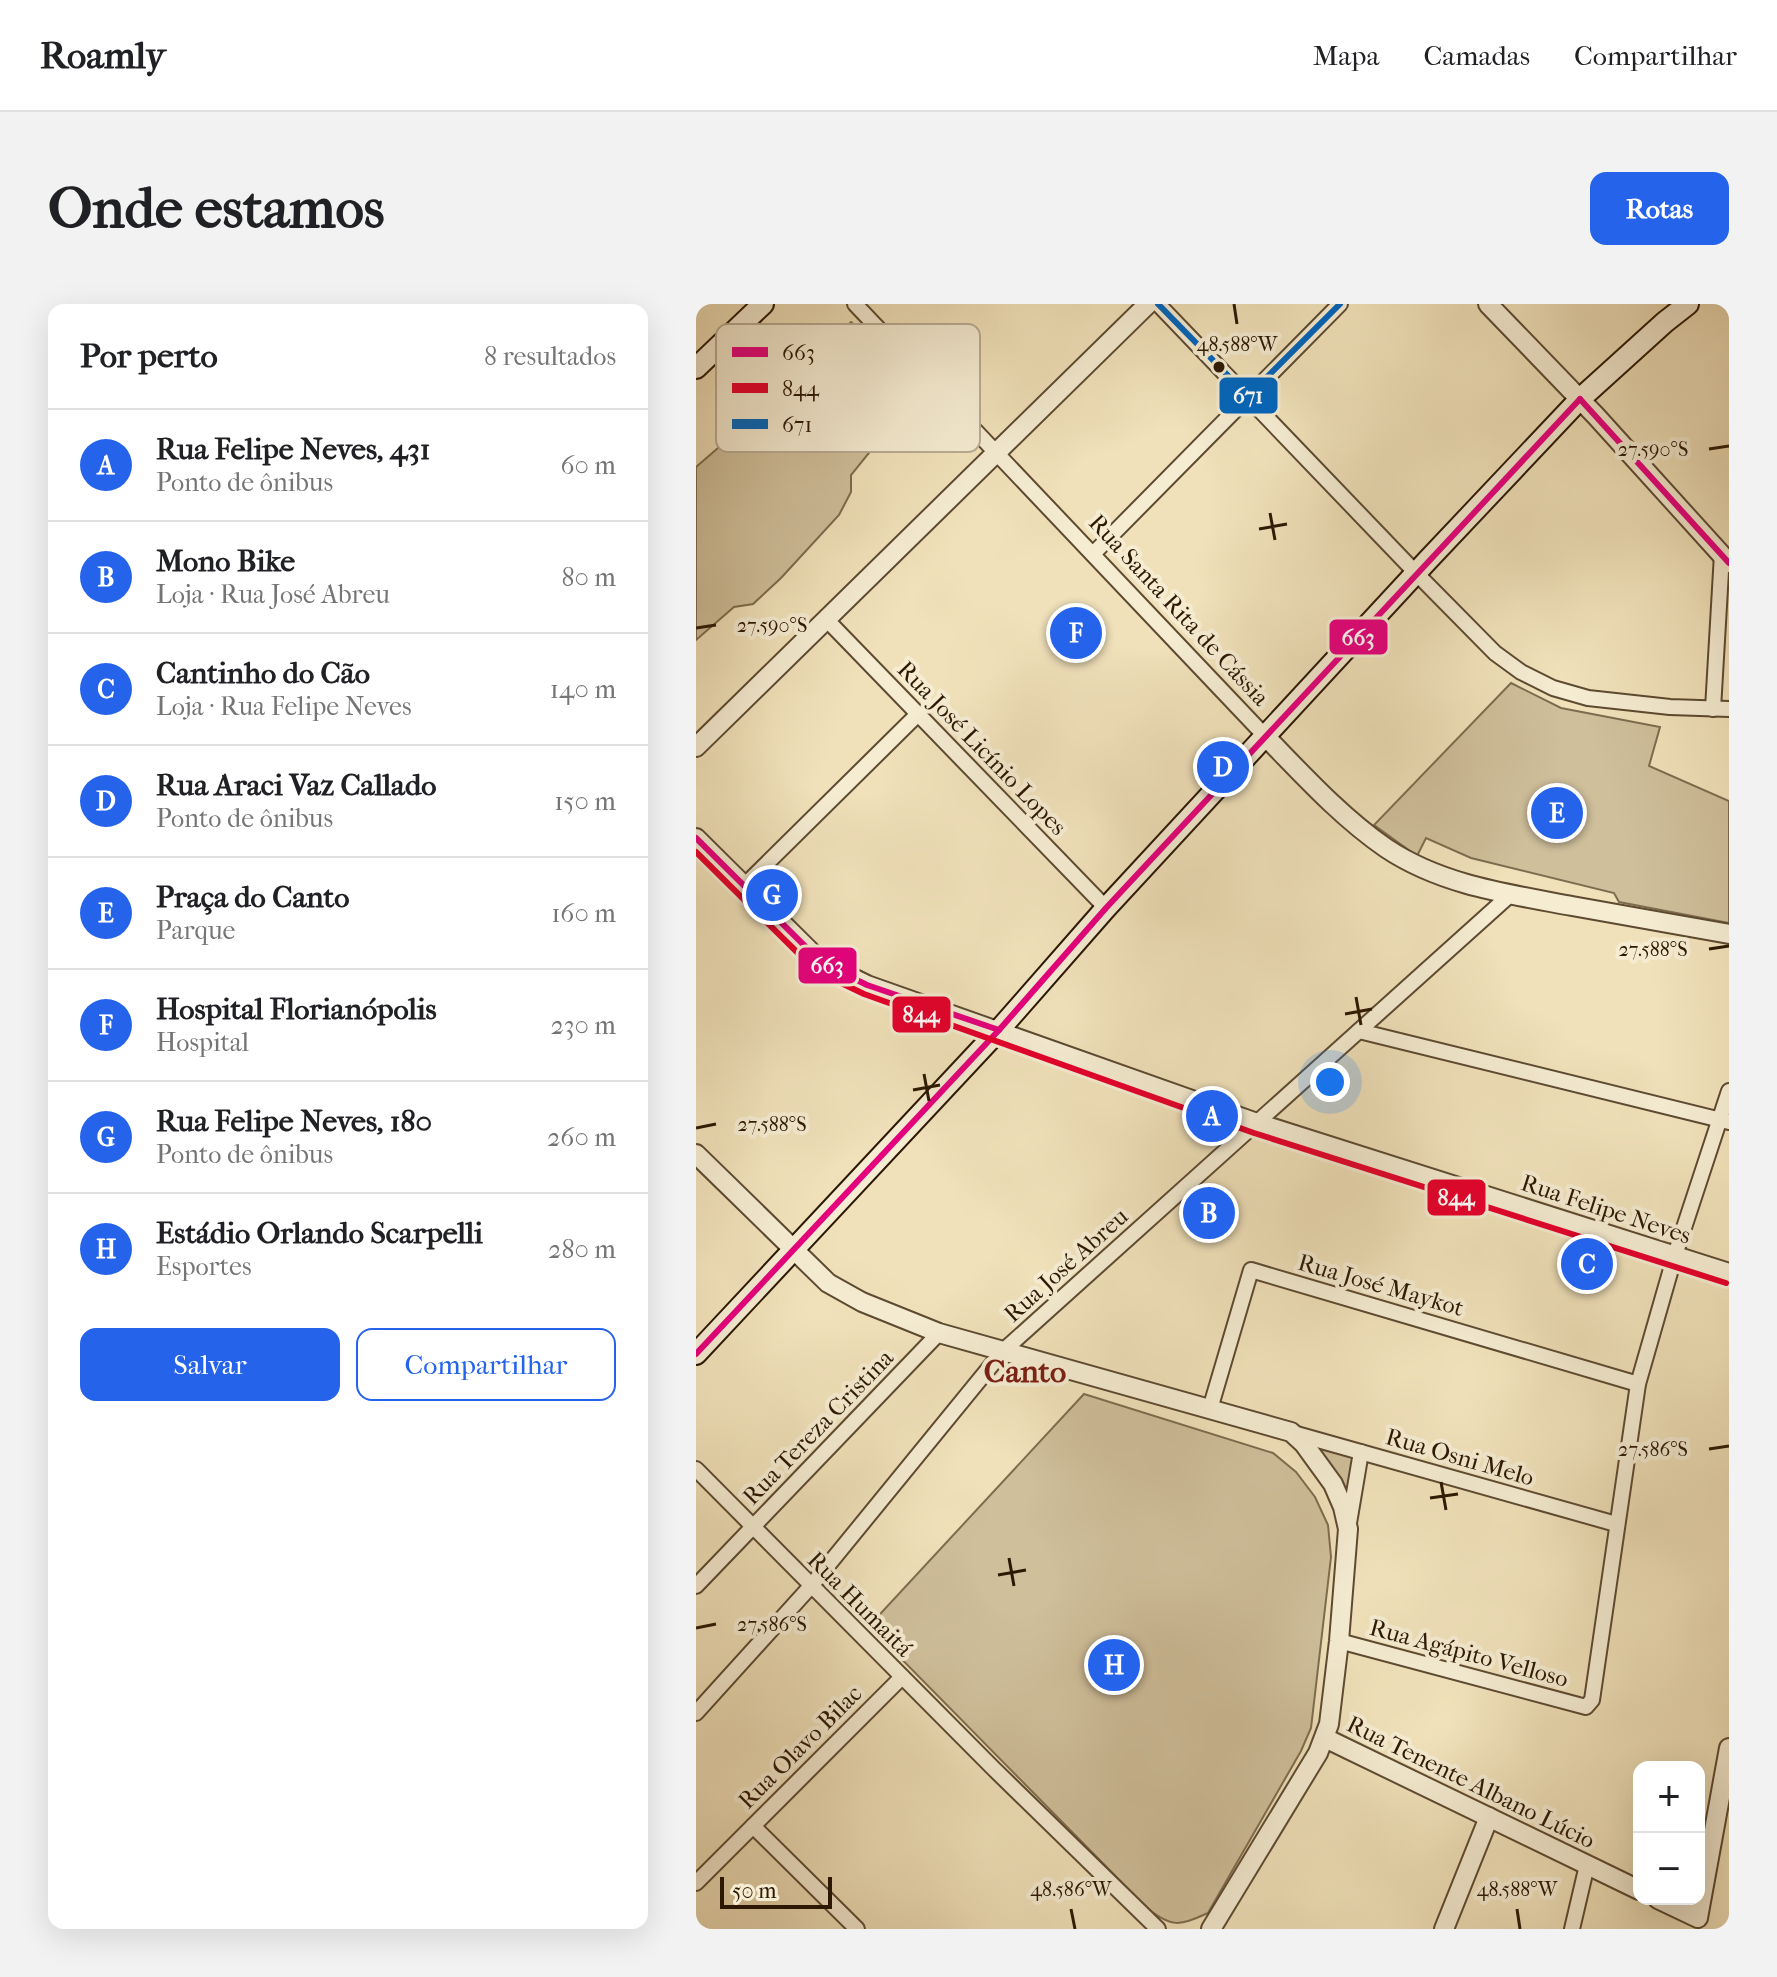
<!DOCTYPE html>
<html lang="pt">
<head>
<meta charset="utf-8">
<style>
  :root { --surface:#fff; --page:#f2f2f2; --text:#202124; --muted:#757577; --line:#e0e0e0; --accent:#2563eb }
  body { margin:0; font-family:"IM FELL French Canon",serif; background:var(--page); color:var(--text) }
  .controls { position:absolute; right:24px; bottom:24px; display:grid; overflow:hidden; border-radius:16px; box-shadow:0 8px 32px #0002 }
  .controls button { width:72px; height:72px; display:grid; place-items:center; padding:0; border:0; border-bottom:2px solid var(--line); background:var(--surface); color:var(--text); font:40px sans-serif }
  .scale { position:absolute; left:24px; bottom:20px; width:112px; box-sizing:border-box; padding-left:8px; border:4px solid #2c1803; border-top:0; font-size:22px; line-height:28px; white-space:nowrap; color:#2c1803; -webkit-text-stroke:6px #f5ecd2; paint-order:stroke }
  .you { position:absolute; left:634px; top:778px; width:28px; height:28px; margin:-20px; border:6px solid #fff; border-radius:50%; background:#1a73e8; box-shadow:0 0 0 12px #1a73e833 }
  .badge { display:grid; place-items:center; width:52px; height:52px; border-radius:50%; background:var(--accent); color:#fff; font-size:26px; font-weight:700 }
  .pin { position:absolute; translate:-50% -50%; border:4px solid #fff; box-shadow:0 2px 8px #0006 }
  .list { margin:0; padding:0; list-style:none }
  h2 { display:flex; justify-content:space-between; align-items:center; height:104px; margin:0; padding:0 32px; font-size:34px }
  h2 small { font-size:26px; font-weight:400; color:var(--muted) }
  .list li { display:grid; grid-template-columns:52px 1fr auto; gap:24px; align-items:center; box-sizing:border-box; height:112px; padding:0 32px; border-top:2px solid var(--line) }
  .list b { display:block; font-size:30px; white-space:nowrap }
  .list p { margin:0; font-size:26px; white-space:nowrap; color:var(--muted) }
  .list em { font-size:26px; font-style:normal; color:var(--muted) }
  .actions { display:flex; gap:16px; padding:24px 32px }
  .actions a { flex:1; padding:18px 0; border:2px solid var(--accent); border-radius:16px; text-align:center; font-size:28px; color:var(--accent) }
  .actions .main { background:var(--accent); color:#fff }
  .map { position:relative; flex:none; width:1033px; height:1625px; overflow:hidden; border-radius:16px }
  header { display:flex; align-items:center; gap:48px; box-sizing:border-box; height:112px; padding:0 40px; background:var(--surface); border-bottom:2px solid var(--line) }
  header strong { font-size:38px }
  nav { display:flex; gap:44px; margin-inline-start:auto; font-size:28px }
  .intro { display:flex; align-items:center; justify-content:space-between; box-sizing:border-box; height:192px; padding:0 48px }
  h1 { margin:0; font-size:56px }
  .button { padding:20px 36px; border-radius:16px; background:var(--accent); color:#fff; font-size:28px; font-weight:700 }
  main { display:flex; gap:48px; padding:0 48px }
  aside { flex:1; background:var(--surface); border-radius:16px; box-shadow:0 8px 32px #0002 }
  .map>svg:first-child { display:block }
  .green { fill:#cfbf9b; stroke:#7e6c4f; stroke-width:2 }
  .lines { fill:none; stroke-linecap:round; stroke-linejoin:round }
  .minor-casing { stroke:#5d4a31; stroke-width:18 }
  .tertiary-casing { stroke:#5d4a31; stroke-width:22 }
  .secondary-casing { stroke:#2c1803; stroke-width:24 }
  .minor { stroke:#f5ecd2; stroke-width:14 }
  .tertiary { stroke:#f5ecd2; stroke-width:18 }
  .secondary { stroke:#f5ecd2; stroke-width:20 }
  .bus-1-casing { stroke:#f5ecd2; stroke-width:12 }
  .bus-2-casing { stroke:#f5ecd2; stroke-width:12 }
  .bus-3-casing { stroke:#f5ecd2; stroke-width:12 }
  .bus-1 { stroke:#e5007d; stroke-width:6 }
  .bus-2 { stroke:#e4002b; stroke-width:6 }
  .bus-3 { stroke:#0065bd; stroke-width:6 }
  .ticks { fill:none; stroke:#2c1803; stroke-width:3 }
  .bus-dot { fill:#2c1803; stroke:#f5ecd2; stroke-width:3 }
  .labels { text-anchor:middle; stroke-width:8; stroke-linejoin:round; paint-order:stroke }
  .street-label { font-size:24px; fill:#2c1803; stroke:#f5ecd2 }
  .district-label { font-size:32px; font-weight:bold; fill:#7a1f14; stroke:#f5ecd2 }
  .key { fill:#f5ecd2; stroke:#b9ac94; stroke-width:2 }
  .key-label { font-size:22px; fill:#2c1803 }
  .ticks-label { font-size:20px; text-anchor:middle; fill:#2c1803; stroke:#f5ecd2; stroke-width:8; stroke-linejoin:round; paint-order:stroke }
  .line-badge { stroke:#f5ecd2; stroke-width:3 }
  .badge-label { font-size:22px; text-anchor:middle; font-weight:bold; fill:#fff }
</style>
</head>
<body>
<header>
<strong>Roamly</strong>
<nav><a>Mapa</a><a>Camadas</a><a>Compartilhar</a></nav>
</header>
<div class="intro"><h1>Onde estamos</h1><a class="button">Rotas</a></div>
<main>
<aside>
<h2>Por perto<small>8 resultados</small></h2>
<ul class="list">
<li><span class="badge">A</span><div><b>Rua Felipe Neves, 431</b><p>Ponto de ônibus</p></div><em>60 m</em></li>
<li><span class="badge">B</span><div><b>Mono Bike</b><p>Loja · Rua José Abreu</p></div><em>80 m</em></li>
<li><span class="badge">C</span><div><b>Cantinho do Cão</b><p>Loja · Rua Felipe Neves</p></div><em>140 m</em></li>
<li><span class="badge">D</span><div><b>Rua Araci Vaz Callado</b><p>Ponto de ônibus</p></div><em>150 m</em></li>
<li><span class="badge">E</span><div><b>Praça do Canto</b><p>Parque</p></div><em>160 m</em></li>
<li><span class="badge">F</span><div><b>Hospital Florianópolis</b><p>Hospital</p></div><em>230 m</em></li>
<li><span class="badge">G</span><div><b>Rua Felipe Neves, 180</b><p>Ponto de ônibus</p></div><em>260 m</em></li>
<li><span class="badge">H</span><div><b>Estádio Orlando Scarpelli</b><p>Esportes</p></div><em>280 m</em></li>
</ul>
<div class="actions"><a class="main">Salvar</a><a>Compartilhar</a></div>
</aside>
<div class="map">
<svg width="1033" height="1625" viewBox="0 0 1033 1625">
  <rect width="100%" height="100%" fill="#f0e1ba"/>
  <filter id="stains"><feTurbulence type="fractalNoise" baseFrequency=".0025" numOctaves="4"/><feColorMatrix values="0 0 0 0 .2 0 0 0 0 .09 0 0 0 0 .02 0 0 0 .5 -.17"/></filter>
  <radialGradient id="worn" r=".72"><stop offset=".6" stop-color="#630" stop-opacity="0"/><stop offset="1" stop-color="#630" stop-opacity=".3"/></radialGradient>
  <g class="green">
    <polygon points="155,18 213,71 225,92 220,104 189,129 155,171 155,188 143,211 85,274 57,300 38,303 0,336 0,163 60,111 89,79"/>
    <polygon points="815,379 865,404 964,423 953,462 1033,497 1033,619 923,598 918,589 775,554 730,534 721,552 678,521"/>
    <path d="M 388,1090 L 577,1149 L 600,1168 L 619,1193 L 632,1221 L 635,1253 L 615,1424 L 605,1447 L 512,1609 C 483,1622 476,1624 451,1604 L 173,1322 Z"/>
    <polygon points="613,1138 658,1152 652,1190"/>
  </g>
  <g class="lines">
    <defs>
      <g id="minor">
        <polyline points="159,0 569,432"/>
        <polyline points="462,0 720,269 799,349 825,368 857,384 892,394 974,403 1033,405"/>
        <polyline points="397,250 644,0"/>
        <polyline points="130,315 410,604"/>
        <polyline points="1017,405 1026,250"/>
        <polyline points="48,582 222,410"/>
        <polyline points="663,727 1033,818"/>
        <polyline points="514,1105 555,966 942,1080"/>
        <polyline points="597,1129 920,1220"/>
        <polyline points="0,1165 298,1465 462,1625"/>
        <polyline points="653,1219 665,1148"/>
        <polyline points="0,1282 243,1029"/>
        <polyline points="643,1337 890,1403 896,1396 942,1080 979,951 1033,787"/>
        <polyline points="0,1409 115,1282 307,1047 815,590"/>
        <polyline points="57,1522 161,1625"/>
        <polyline points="0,1579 206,1373"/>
        <polyline points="876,1625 891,1561"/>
      </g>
      <g id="tertiary">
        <polyline points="792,0 900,112 1033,259"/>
        <path d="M 569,432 C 607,471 645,513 690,544 C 745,581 812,590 876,602 C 928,611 981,621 1033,630"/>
        <polyline points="0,443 452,0"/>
        <polyline points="0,534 126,659 171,681 561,819 1033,969"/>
        <polyline points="0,850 132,979 166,998 243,1029 595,1128 608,1140 637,1180 647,1203 652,1225 643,1337 633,1420 622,1449 515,1625"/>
        <polyline points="629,1434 943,1586"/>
        <polyline points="962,1595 1002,1614 1033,1444"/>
        <polyline points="748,1625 793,1513"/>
      </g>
      <g id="secondary">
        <polyline points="0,64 67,0"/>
        <polyline points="0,1050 303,726 410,604 731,257 884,95 969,18 992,0"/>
      </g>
    </defs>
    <use href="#minor" class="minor-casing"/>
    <use href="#tertiary" class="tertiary-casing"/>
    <use href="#secondary" class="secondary-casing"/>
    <use href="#minor" class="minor"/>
    <use href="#tertiary" class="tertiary"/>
    <use href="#secondary" class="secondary"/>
    <defs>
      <g id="bus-1">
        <polyline points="884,95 1033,259"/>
        <polyline points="0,534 126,659 171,681 303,726"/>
        <polyline points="0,1050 303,726 410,604 884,95"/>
      </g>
      <polyline id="bus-2" points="0,548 120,667 168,690 558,829 1030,979"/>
      <polyline id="bus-3" points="462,0 552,92 644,0"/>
    </defs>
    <use href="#bus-1" class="bus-1-casing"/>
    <use href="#bus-2" class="bus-2-casing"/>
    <use href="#bus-3" class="bus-3-casing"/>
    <use href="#bus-1" class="bus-1"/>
    <use href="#bus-2" class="bus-2"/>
    <use href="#bus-3" class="bus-3"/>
  </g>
  <path class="ticks" d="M 538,0 L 541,20M 1013,145 L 1033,142M 574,209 L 579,236M 563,225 L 591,220M 0,324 L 20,321M 1013,645 L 1033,642M 660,693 L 665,721M 649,710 L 676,705M 228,770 L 233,797M 217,786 L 244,781M 0,824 L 20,820M 1013,1145 L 1033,1142M 745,1178 L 750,1206M 734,1194 L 762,1190M 313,1254 L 318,1282M 302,1271 L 330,1266M 0,1324 L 20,1320M 375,1605 L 379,1625M 821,1605 L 824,1625"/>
  <circle class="bus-dot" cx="523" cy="63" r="7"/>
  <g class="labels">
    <g class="street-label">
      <text transform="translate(483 306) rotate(47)" y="8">Rua Santa Rita de Cássia</text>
      <text transform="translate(286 444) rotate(46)" y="8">Rua José Licínio Lopes</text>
      <text transform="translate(910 905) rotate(18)" y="8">Rua Felipe Neves</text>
      <text transform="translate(370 961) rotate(-42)" y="8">Rua José Abreu</text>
      <text transform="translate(685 981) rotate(16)" y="8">Rua José Maykot</text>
      <text transform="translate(122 1123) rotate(-46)" y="8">Rua Tereza Cristina</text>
      <text transform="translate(764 1153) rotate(16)" y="8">Rua Osni Melo</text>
      <text transform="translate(164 1300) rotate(45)" y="8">Rua Humaitá</text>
      <text transform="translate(773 1349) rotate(15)" y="8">Rua Agápito Velloso</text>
      <text transform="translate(104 1443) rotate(-45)" y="8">Rua Olavo Bilac</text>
      <text transform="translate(775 1478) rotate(26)" y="8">Rua Tenente Albano Lúcio</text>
    </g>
    <g class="district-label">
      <text x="329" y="1078">Canto</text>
    </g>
  </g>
  <rect x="20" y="20" width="264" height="128" rx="12" class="key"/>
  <rect x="36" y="43" width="36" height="10" fill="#e5007d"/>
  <rect x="36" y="79" width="36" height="10" fill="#e4002b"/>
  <rect x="36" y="115" width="36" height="10" fill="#0065bd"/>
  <g class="key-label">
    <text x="86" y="56">663</text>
    <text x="86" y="92">844</text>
    <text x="86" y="128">671</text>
  </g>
  <g class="ticks-label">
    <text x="541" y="47">48.588°W</text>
    <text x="957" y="152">27.590°S</text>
    <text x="76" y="328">27.590°S</text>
    <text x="957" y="652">27.588°S</text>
    <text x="76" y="827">27.588°S</text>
    <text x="957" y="1152">27.586°S</text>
    <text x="76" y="1327">27.586°S</text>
    <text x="375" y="1592">48.586°W</text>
    <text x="821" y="1592">48.588°W</text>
  </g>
  <g class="line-badge">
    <rect x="522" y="72" width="61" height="39" rx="8" fill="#0065bd"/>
    <rect x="632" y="314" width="61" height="38" rx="8" fill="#e5007d"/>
    <rect x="101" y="642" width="61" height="39" rx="8" fill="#e5007d"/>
    <rect x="195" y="691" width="61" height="39" rx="8" fill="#e4002b"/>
    <rect x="730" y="874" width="61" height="39" rx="8" fill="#e4002b"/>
  </g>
  <g class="badge-label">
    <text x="552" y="99">671</text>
    <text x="662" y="341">663</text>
    <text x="131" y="669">663</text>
    <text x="225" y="718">844</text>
    <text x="760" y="901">844</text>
  </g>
  <rect width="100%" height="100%" filter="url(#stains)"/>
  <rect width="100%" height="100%" fill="url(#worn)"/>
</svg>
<div class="controls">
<button>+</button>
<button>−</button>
</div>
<div class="scale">50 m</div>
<div class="you"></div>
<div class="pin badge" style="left:516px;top:812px">A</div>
<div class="pin badge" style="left:513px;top:909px">B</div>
<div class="pin badge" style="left:891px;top:960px">C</div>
<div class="pin badge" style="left:527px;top:463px">D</div>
<div class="pin badge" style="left:861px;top:509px">E</div>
<div class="pin badge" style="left:380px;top:329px">F</div>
<div class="pin badge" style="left:76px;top:591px">G</div>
<div class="pin badge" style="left:418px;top:1361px">H</div>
</div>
</main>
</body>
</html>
